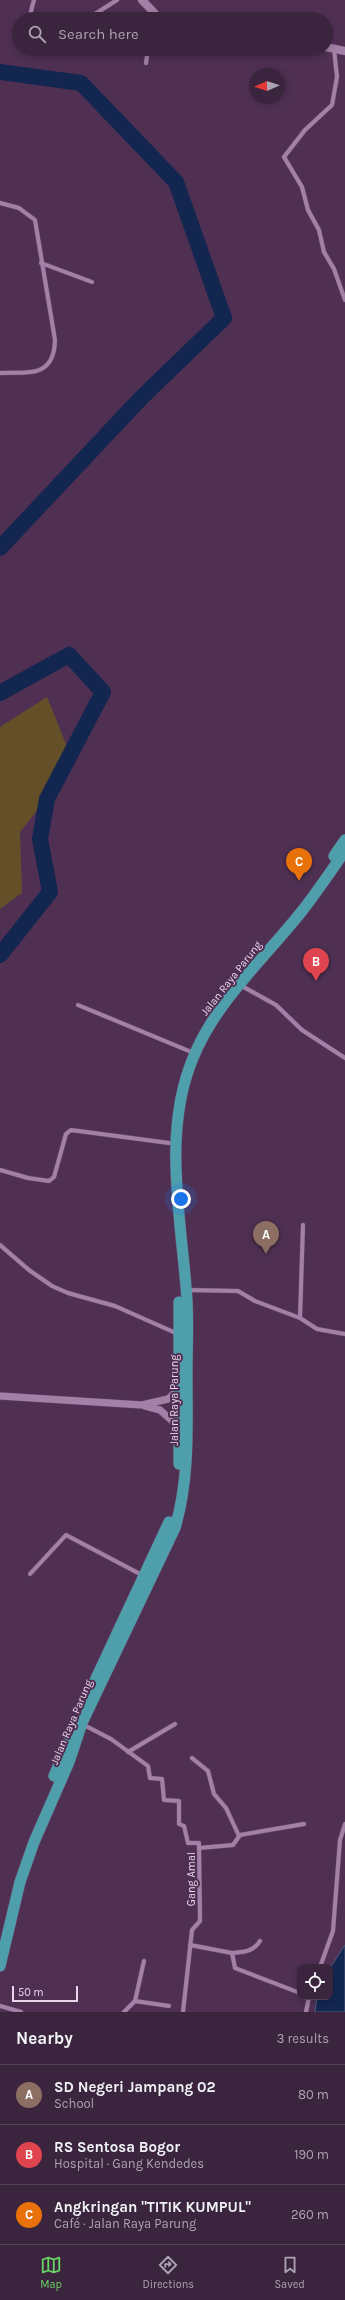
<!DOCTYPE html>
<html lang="en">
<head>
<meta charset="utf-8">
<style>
  :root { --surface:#3b243e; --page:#463049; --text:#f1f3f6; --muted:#aca4b0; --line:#544158; --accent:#69d465 }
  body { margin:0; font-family:Karla,sans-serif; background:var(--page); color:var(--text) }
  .controls { position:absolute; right:12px; bottom:12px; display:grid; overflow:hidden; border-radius:8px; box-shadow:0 2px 6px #0003 }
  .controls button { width:36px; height:36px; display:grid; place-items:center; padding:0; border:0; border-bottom:1px solid var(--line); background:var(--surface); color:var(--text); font:20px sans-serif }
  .compass { position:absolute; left:249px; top:68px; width:36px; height:36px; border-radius:50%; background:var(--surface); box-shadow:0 2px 6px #0003; rotate:267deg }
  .scale { position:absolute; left:12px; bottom:10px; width:66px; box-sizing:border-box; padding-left:4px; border:2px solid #e9d6eb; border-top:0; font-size:11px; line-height:14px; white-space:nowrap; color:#e9d6eb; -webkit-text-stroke:3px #4f3053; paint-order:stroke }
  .you { position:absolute; left:181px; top:1199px; width:14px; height:14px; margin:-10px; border:3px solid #fff; border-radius:50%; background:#1a73e8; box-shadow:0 0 0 6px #1a73e833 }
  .badge { display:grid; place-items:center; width:26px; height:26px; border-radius:50%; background:var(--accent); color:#fff; font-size:13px; font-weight:700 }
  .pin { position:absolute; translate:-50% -33px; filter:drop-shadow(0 1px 2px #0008) }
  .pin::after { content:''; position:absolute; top:21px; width:14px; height:12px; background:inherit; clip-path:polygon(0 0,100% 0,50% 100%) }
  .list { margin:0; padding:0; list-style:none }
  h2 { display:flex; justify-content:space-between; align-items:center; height:52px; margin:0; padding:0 16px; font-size:17px }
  h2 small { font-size:13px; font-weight:400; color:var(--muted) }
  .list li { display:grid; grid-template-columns:26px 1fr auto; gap:12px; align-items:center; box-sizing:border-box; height:60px; padding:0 16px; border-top:1px solid var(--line) }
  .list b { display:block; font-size:15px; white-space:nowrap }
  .list p { margin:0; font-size:13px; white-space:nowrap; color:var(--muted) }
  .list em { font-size:13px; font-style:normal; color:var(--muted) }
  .icon { flex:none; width:22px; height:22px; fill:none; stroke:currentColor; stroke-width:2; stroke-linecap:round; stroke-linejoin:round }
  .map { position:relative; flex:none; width:345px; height:2012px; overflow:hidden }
  .search { position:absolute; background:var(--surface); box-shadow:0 2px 6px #0003; left:12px; right:12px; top:12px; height:44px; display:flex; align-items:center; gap:10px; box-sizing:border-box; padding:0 14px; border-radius:22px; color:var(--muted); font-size:15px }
  .sheet { height:232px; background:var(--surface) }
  nav { display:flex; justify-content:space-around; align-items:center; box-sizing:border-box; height:56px; border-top:1px solid var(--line); background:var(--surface); font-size:11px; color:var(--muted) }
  nav a { display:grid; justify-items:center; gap:2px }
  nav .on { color:var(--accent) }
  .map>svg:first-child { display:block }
  .green { fill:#645028 }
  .water { fill:#122650; stroke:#525b7e }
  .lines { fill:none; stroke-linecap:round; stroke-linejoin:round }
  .river { stroke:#122650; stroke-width:16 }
  .minor-casing { stroke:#674c6a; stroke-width:5 }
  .tertiary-casing { stroke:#674c6a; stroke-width:8 }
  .secondary-casing { stroke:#674c6a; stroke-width:9 }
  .trunk-casing { stroke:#674c6a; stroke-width:12 }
  .minor { stroke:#a380a7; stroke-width:4 }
  .tertiary { stroke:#a380a7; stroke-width:7 }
  .secondary { stroke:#a380a7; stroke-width:8 }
  .trunk { stroke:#4f9eac; stroke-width:11 }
  .labels { text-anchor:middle; stroke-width:4; stroke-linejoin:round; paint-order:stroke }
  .street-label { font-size:11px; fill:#e9d6eb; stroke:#4f3053 }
</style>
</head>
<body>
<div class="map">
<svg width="345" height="2012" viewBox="0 0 345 2012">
  <rect width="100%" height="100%" fill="#4f3053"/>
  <polygon class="green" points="47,697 74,764 20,832 22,893 0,909 0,727"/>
  <polygon class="water" points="345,1945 345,2012 315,2012 317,1997 330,1997 330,1968"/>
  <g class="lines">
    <g class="river">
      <polyline points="0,72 81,83 176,182 224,318 141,398 0,548"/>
      <polyline points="0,693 69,655 103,692 47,799 40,839 50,892 0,955"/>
    </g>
    <defs>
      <g id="minor">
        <polyline points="33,19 31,11 34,0"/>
        <polyline points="87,19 117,0"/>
        <polyline points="40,49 41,50"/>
        <polyline points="334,49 337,77 332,105 305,130 284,157 302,187 308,210 319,230 324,252 334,269 345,300"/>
        <polyline points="146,63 148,49"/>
        <path d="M 0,203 L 19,208 L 35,220 L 55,340 C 54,378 29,372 0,373"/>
        <polyline points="41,263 92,282"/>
        <polyline points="240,985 276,1005 302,1030 345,1058"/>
        <polyline points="78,1005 189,1051"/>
        <polyline points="0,1170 28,1178 49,1181 54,1177 66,1134 71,1130 169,1143"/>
        <polyline points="0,1245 29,1270 52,1286 68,1293 115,1306 178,1334"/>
        <polyline points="187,1290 238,1291 255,1301 300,1318 317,1329 345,1334"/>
        <polyline points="300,1318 303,1225"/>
        <polyline points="30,1574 66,1535 142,1575"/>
        <polyline points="82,1724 111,1739 148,1766 150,1778 162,1779 164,1800 179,1801 179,1824 184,1826 188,1843 199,1843 200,1921 192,1930 183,2012"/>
        <polyline points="128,1752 175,1724"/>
        <polyline points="192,1758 208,1771 214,1794 226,1808 239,1836"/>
        <polyline points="199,1848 233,1845 240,1835 304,1824"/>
        <polyline points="190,1945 232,1953 235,1968 300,1993"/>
        <path d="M 232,1953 C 244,1952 253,1952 260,1941"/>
        <polyline points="320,1967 333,1931 340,1840 345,1824"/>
        <polyline points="135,2001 144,1961"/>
        <polyline points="0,2006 21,2012"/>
        <polyline points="124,2012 135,2001 169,2006"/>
        <polyline points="306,2012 309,1997"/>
      </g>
      <g id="tertiary">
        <polyline points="0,1396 142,1405 168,1399 179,1389"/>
        <polyline points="145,1406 160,1410 179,1427"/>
      </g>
      <g id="secondary">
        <polyline points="142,0 160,19"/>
        <polyline points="326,47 345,51"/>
      </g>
      <g id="trunk">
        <polyline points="334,856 345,840"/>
        <polyline points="179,1302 179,1464"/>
        <polyline points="85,1702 169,1522"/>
        <polyline points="54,1776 70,1739"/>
        <path d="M 0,1966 L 20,1882 L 34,1842 L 69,1762 L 82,1723 L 175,1528 C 190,1477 187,1425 187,1372 C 187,1344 189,1315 186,1287 C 180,1212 163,1130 193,1058 C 216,1001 265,958 302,911 C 317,892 331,871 345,851"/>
      </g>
    </defs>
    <use href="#minor" class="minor-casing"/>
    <use href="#tertiary" class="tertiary-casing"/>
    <use href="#secondary" class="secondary-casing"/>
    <use href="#trunk" class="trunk-casing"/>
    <use href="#minor" class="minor"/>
    <use href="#tertiary" class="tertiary"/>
    <use href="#secondary" class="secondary"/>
    <use href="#trunk" class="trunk"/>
  </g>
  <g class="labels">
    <g class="street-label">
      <text transform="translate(231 978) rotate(-52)" y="4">Jalan Raya Parung</text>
      <text transform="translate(174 1400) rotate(-90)" y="4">Jalan Raya Parung</text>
      <text transform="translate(71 1722) rotate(-67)" y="4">Jalan Raya Parung</text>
      <text transform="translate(191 1879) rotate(-90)" y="4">Gang Amal</text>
    </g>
  </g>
</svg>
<div class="controls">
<button><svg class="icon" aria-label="locate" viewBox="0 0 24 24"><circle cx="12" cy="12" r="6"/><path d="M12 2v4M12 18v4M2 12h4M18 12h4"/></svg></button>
</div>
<svg class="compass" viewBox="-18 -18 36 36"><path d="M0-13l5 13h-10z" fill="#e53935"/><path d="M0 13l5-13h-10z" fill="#aca4b0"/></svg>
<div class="scale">50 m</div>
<div class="you"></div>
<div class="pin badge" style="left:266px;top:1254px;background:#8d6e63">A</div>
<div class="pin badge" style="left:316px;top:981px;background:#e0444e">B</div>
<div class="pin badge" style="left:299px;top:881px;background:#e8710a">C</div>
<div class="search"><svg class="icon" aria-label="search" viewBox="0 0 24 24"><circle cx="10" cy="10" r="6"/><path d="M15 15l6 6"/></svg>Search here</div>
</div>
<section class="sheet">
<h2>Nearby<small>3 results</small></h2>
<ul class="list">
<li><span class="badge" style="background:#8d6e63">A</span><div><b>SD Negeri Jampang 02</b><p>School</p></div><em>80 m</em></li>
<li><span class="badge" style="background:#e0444e">B</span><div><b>RS Sentosa Bogor</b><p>Hospital · Gang Kendedes</p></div><em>190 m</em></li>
<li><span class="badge" style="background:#e8710a">C</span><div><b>Angkringan &quot;TITIK KUMPUL&quot;</b><p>Café · Jalan Raya Parung</p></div><em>260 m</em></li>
</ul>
</section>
<nav>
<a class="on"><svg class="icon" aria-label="map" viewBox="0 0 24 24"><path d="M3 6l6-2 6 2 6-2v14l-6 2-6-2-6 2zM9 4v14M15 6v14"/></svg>Map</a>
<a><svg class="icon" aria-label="directions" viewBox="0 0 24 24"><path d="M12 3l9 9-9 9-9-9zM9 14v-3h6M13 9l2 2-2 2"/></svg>Directions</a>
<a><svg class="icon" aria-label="saved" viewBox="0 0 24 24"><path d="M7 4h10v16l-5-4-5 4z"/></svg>Saved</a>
</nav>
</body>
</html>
